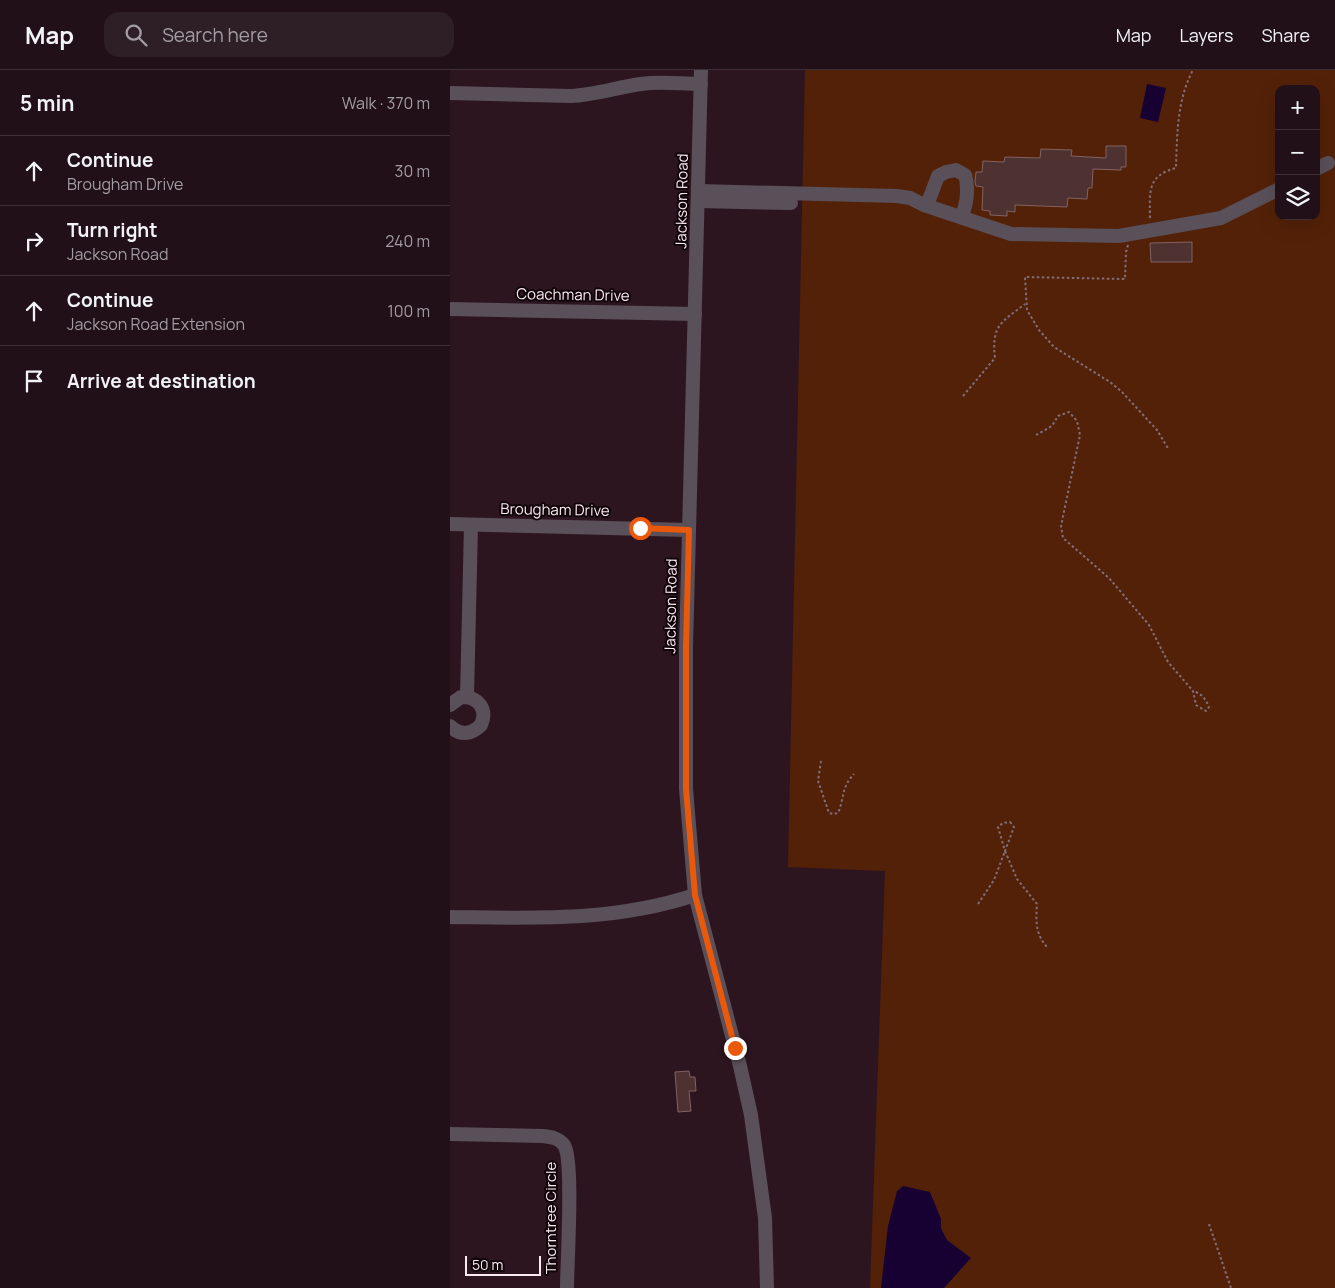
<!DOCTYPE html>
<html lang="en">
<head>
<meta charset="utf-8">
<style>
  :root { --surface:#221018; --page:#2e1e25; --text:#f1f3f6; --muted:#a29da2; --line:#3f3037 }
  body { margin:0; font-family:Manrope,sans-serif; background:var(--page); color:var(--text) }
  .controls { position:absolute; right:15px; top:15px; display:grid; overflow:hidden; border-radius:10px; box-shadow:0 5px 20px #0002 }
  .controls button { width:45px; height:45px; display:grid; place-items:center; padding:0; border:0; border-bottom:1px solid var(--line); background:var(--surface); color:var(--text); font:25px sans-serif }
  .scale { position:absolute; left:15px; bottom:12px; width:76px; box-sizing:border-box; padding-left:5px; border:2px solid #fbe9f0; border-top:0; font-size:14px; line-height:18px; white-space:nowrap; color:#fbe9f0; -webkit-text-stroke:4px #0f0509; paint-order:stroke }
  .stop { position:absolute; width:15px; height:15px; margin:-11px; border:4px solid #ea580c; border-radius:50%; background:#fff }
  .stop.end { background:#ea580c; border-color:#fff; box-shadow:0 1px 5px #0008 }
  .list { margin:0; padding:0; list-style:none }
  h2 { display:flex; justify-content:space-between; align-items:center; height:65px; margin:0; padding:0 20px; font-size:21px }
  h2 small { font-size:16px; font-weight:400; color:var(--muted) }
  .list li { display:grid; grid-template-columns:32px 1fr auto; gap:15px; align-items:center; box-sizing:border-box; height:70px; padding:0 20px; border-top:1px solid var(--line) }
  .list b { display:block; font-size:19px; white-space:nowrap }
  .list p { margin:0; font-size:16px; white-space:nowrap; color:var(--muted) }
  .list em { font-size:16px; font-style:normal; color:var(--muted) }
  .icon { flex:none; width:28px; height:28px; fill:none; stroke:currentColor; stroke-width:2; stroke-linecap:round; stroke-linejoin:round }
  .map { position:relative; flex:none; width:885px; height:1218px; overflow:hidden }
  header { display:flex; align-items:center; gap:30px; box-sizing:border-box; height:70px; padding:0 25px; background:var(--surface); border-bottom:1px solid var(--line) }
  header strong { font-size:24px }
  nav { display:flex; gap:28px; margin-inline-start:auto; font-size:18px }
  .search { width:350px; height:45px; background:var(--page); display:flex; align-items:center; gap:12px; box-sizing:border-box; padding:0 18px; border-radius:15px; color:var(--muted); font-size:19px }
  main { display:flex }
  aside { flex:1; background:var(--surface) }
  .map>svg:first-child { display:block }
  .green { fill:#532108; fill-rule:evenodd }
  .water { fill:#170032 }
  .building { fill:#4e3131; stroke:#836262 }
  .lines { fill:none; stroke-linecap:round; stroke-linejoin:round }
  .path { stroke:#836e77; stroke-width:2; stroke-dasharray:2.5 2.5; stroke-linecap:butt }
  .minor { stroke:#595059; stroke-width:14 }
  .route { stroke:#ea580c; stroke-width:6 }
  .labels { text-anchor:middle; stroke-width:4; stroke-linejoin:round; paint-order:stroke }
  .street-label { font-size:15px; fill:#fbe9f0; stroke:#0f0509 }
</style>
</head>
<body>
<header>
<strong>Map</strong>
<div class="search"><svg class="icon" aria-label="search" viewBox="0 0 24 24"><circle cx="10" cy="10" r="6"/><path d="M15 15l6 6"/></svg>Search here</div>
<nav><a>Map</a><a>Layers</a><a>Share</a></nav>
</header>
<main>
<aside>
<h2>5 min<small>Walk · 370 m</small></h2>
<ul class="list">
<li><svg class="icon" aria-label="ahead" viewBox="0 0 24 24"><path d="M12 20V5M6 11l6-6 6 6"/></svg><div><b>Continue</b><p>Brougham Drive</p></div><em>30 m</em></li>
<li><svg class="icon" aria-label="right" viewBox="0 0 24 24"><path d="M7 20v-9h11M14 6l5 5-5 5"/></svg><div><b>Turn right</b><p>Jackson Road</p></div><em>240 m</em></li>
<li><svg class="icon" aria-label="ahead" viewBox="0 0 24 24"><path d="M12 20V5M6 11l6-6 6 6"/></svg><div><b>Continue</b><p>Jackson Road Extension</p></div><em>100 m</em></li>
<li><svg class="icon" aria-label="arrive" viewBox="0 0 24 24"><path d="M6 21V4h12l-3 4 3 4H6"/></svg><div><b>Arrive at destination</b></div></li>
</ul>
</aside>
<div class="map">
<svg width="885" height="1218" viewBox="0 0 885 1218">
  <rect width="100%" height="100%" fill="#2d1520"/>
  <path class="green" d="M 355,0 L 885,0 L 885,1218 L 420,1218 L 435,801 L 338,797 ZM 829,19 L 866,19 L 866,146 L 829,146 Z"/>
  <g class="water">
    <polygon points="697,14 716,18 708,52 690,48"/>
    <polygon points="453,1116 480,1122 491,1149 491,1158 497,1170 521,1188 494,1218 431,1218 438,1156 447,1121"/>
  </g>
  <g class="building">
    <polygon points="656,76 676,76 676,97 671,97 671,100 643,99 642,118 638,118 637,129 618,128 617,137 565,135 565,142 557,141 557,146 540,145 540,141 532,140 533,117 526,116 525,112 526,102 532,102 533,91 554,92 555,87 590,88 591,79 622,80 621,86 656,88"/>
    <polygon points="742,172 742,192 701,192 700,173"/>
    <polygon points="239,1001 240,1007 245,1007 246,1021 239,1021 241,1041 228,1042 225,1002"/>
  </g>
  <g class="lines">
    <g class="path">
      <path d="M 700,148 C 700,123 696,106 726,98 C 727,66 727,29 743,0"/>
      <polyline points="678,175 676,182 675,209 575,207 577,240 589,260 604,277 660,312 672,322 707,360 719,380"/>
      <path d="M 513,326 L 545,288 C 541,255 552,252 575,234"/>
      <path d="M 586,365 L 602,356 L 608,346 L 619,342 L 627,351 L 630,365 L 611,456 L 613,468 L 659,508 L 699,555 L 718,592 L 743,621 L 746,635 L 756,641 L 759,637 C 755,628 752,624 743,621"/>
      <path d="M 371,691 L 368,711 L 379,743 L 383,744 L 388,743 C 395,726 391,718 404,704"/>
      <polygon points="560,752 564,757 555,781 548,757 553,753"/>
      <path d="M 528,834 L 544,810 L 555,781 L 567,809 L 587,834 C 586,850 585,864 597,877"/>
      <polyline points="759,1154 781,1218"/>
    </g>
    <g class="minor">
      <polyline points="251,0 236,577 236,719 245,825 290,996 301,1045 315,1148 317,1218"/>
      <path d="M 0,23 L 121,26 C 145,25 168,17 191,14 C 211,11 231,14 251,14"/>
      <polyline points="866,99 878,93"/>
      <polyline points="248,121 447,126 460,128 474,135 561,164 669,166 771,148 829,119"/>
      <polyline points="248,131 341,133"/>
      <path d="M 477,135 L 488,106 L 496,102 L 506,100 L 515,105 C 519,119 517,135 511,147"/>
      <polyline points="0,239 245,244"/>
      <polyline points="0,454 239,460"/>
      <polyline points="17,627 21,455"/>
      <path d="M 0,635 L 11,627 C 28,626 38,639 31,655 C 21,665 10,666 0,656"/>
      <path d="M 0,847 C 85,848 163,852 245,825"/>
      <path d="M 0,1064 L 93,1066 C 101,1067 109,1068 114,1075 C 124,1089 117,1194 117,1218"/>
    </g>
  </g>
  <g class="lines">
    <polyline class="route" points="190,458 239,460 236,577 236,719 245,825 285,978"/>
  </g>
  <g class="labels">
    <g class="street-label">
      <text transform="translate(232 131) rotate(-89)" y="5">Jackson Road</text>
      <text transform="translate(123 225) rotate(1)" y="5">Coachman Drive</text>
      <text transform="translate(105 440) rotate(1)" y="5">Brougham Drive</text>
      <text transform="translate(221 536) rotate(-89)" y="5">Jackson Road</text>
      <text transform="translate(101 1148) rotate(-90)" y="5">Thorntree Circle</text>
    </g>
  </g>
</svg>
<div class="controls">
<button>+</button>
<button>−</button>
<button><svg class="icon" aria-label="layers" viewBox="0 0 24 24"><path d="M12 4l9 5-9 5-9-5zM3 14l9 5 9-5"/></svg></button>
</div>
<div class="scale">50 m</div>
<div class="stop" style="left:190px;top:458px"></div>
<div class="stop end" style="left:285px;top:978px"></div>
</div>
</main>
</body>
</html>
